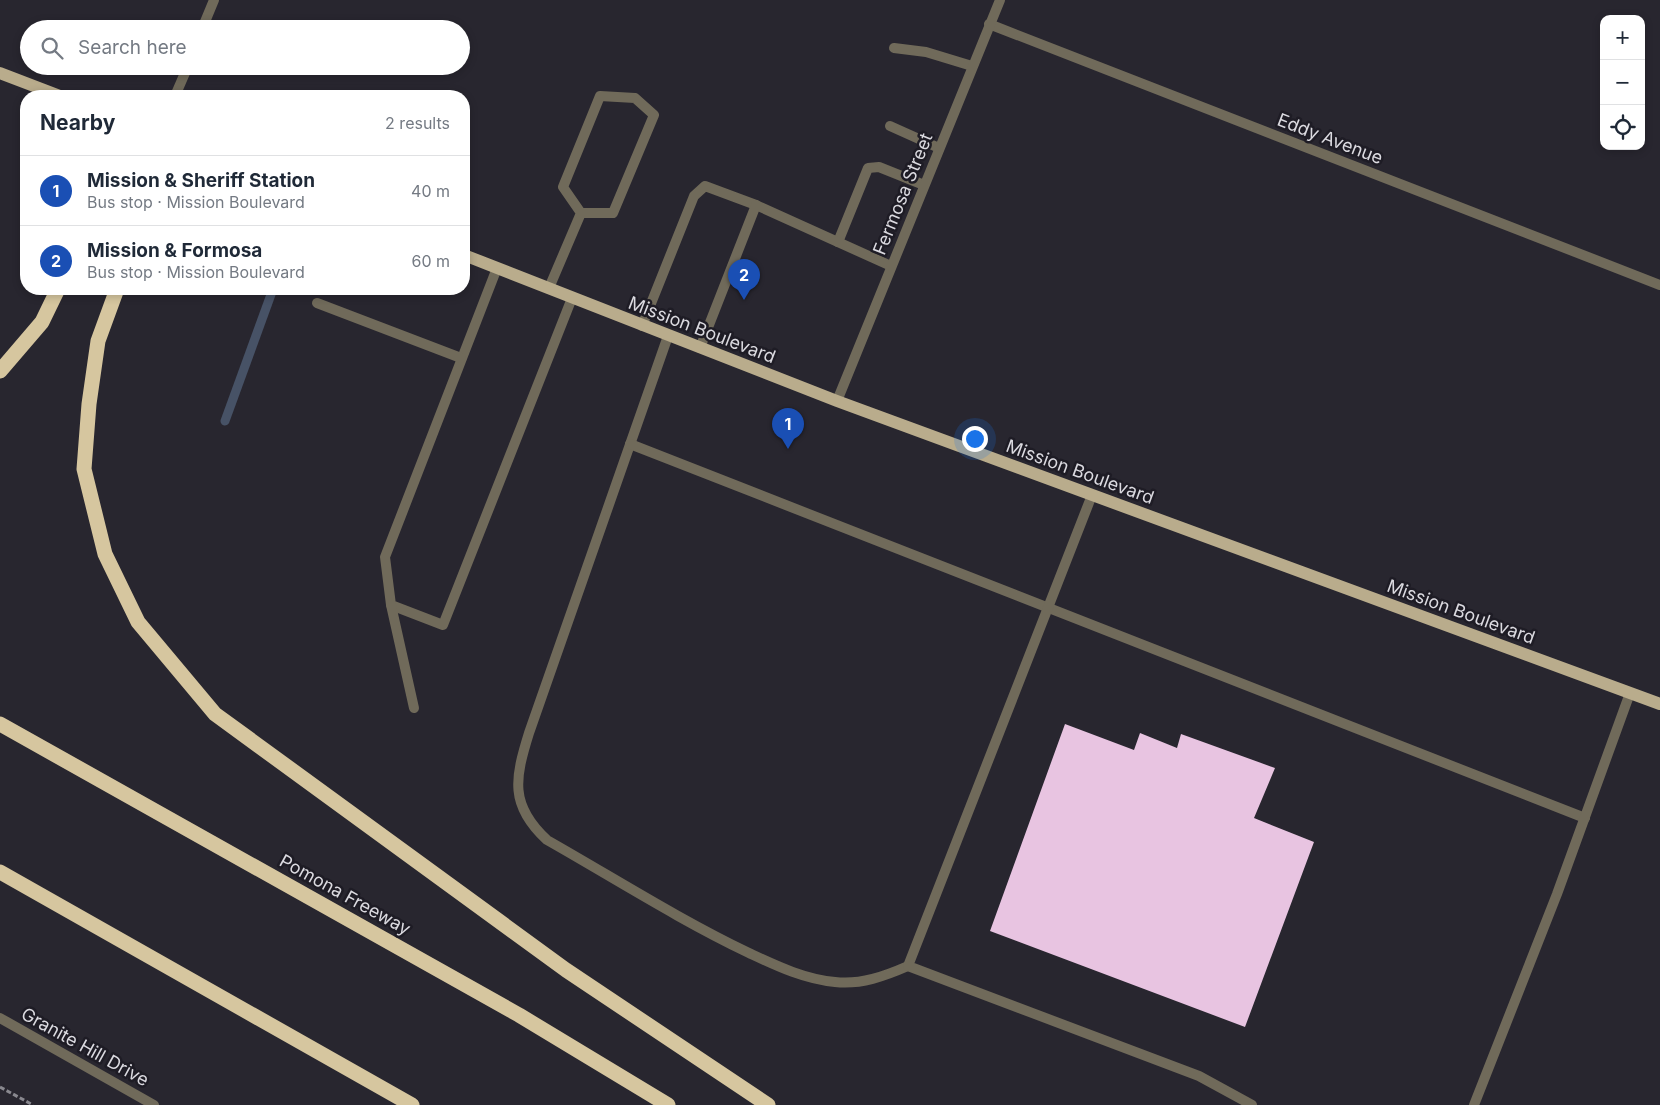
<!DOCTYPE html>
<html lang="en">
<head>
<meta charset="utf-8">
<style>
  :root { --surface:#fff; --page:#f6f6f7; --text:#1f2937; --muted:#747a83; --line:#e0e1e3; --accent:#db2777 }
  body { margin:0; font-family:Inter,sans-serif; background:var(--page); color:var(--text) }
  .controls { position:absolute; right:15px; top:15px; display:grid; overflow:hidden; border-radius:10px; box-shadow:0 2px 8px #0003 }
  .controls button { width:45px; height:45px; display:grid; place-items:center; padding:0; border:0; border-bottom:1px solid var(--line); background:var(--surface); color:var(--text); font:25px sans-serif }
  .you { position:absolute; left:974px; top:438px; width:18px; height:18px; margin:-12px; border:4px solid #fff; border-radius:50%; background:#1a73e8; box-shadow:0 0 0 8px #1a73e833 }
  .badge { display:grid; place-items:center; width:32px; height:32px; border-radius:50%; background:var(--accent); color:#fff; font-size:16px; font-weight:700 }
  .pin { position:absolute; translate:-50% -41px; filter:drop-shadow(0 1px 2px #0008) }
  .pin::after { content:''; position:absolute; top:26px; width:18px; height:15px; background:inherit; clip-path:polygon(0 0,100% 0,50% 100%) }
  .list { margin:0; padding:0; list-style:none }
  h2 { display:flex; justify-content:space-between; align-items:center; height:65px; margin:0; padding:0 20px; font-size:21px }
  h2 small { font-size:16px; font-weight:400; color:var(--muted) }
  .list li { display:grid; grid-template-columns:32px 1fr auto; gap:15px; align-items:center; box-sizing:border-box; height:70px; padding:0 20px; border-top:1px solid var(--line) }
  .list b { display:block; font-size:19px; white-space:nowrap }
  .list p { margin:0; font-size:16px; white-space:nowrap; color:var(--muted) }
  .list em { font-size:16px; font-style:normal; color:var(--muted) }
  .icon { flex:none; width:28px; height:28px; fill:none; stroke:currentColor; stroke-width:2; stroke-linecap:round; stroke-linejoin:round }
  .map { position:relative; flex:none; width:1660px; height:1105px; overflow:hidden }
  .search { position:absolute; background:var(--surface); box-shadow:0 2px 8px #0003; left:20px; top:20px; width:450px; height:55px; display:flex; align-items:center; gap:12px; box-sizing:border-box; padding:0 18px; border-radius:28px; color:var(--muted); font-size:19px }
  .panel { position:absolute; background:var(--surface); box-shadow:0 2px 8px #0003; left:20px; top:90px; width:450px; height:205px; border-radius:20px }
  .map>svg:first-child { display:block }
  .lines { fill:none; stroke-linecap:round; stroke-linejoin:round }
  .stream { stroke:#475266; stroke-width:9 }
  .building { fill:#e8c4e1 }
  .path { stroke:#89888f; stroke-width:3; stroke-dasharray:5 2.5; stroke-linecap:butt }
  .service { stroke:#706a5a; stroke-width:10 }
  .minor { stroke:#706a5a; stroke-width:10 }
  .tertiary { stroke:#706a5a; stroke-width:10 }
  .primary { stroke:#b9ac8c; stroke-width:12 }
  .motorway { stroke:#d6c69f; stroke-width:15 }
  .labels { text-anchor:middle; stroke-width:5; stroke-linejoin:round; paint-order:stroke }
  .street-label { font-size:18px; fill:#dbdae0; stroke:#1e1c25 }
</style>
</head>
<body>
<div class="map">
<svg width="1660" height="1105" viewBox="0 0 1660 1105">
  <rect width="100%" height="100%" fill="#28262f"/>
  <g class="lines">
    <polyline class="stream" points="225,421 273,289"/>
  </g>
  <polygon class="building" points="1065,724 1134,750 1140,733 1177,748 1181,734 1275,768 1254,818 1314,842 1245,1027 990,931"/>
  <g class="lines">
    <polyline class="path" points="0,1087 33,1105"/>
    <g class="service">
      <polyline points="894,48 926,52 972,66"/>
      <polyline points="890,126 939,148"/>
      <polyline points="838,242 868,168 879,167 924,185"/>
      <polyline points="497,268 385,557 391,605 443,625 572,298"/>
      <polyline points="549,288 581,213 613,213 654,115 635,98 600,96 563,187 581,213"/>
      <polyline points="317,303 461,358"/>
      <polyline points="642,326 694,196 705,186 756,205"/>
      <path d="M 668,336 L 529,733 C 515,778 509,805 547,840 C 614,878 680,920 749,953 C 777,966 804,979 835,982 C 861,985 885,976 908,966"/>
      <polyline points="700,348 756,205 891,266"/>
      <polyline points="630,444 1585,818"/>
      <polyline points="1092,495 908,966 1199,1076 1252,1105"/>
      <polyline points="391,605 414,708"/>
      <polyline points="1474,1105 1557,894 1630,693"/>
    </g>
    <g class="minor">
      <polyline points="989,24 1660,285"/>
      <polyline points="202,29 214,0"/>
      <polyline points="175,96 188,66"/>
      <polyline points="837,401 1000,0"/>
    </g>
    <polyline class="tertiary" points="0,1018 154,1105"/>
    <g class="primary">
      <polyline points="0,73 60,96"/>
      <polyline points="464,255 837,401 1660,704"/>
    </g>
    <g class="motorway">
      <polyline points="117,289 98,341 89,404 84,469 105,554 138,622 215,714 566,970 768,1105"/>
      <polyline points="0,371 42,322 58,289"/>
      <polyline points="0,724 519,1015 668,1105"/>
      <polyline points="0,872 412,1105"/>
    </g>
  </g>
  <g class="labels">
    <g class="street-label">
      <text transform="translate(1330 139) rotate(21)" y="6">Eddy Avenue</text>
      <text transform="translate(903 194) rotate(-68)" y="6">Fermosa Street</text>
      <text transform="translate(702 330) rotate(21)" y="6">Mission Boulevard</text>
      <text transform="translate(1080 472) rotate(20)" y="6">Mission Boulevard</text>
      <text transform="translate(1461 612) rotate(20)" y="6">Mission Boulevard</text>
      <text transform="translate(345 895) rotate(29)" y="6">Pomona Freeway</text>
      <text transform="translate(85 1047) rotate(29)" y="6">Granite Hill Drive</text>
    </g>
  </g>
</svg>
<div class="controls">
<button>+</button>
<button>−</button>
<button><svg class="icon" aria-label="locate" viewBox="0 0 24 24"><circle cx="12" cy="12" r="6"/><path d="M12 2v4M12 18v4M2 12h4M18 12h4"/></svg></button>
</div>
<div class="you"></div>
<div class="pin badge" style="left:788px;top:449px;background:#1a4fb4">1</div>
<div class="pin badge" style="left:744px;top:300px;background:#1a4fb4">2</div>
<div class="search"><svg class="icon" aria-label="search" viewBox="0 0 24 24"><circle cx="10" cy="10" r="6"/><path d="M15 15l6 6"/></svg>Search here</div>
<section class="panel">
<h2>Nearby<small>2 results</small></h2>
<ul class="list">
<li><span class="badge" style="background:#1a4fb4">1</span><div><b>Mission &amp; Sheriff Station</b><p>Bus stop · Mission Boulevard</p></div><em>40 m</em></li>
<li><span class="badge" style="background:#1a4fb4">2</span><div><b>Mission &amp; Formosa</b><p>Bus stop · Mission Boulevard</p></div><em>60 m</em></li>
</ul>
</section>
</div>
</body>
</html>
